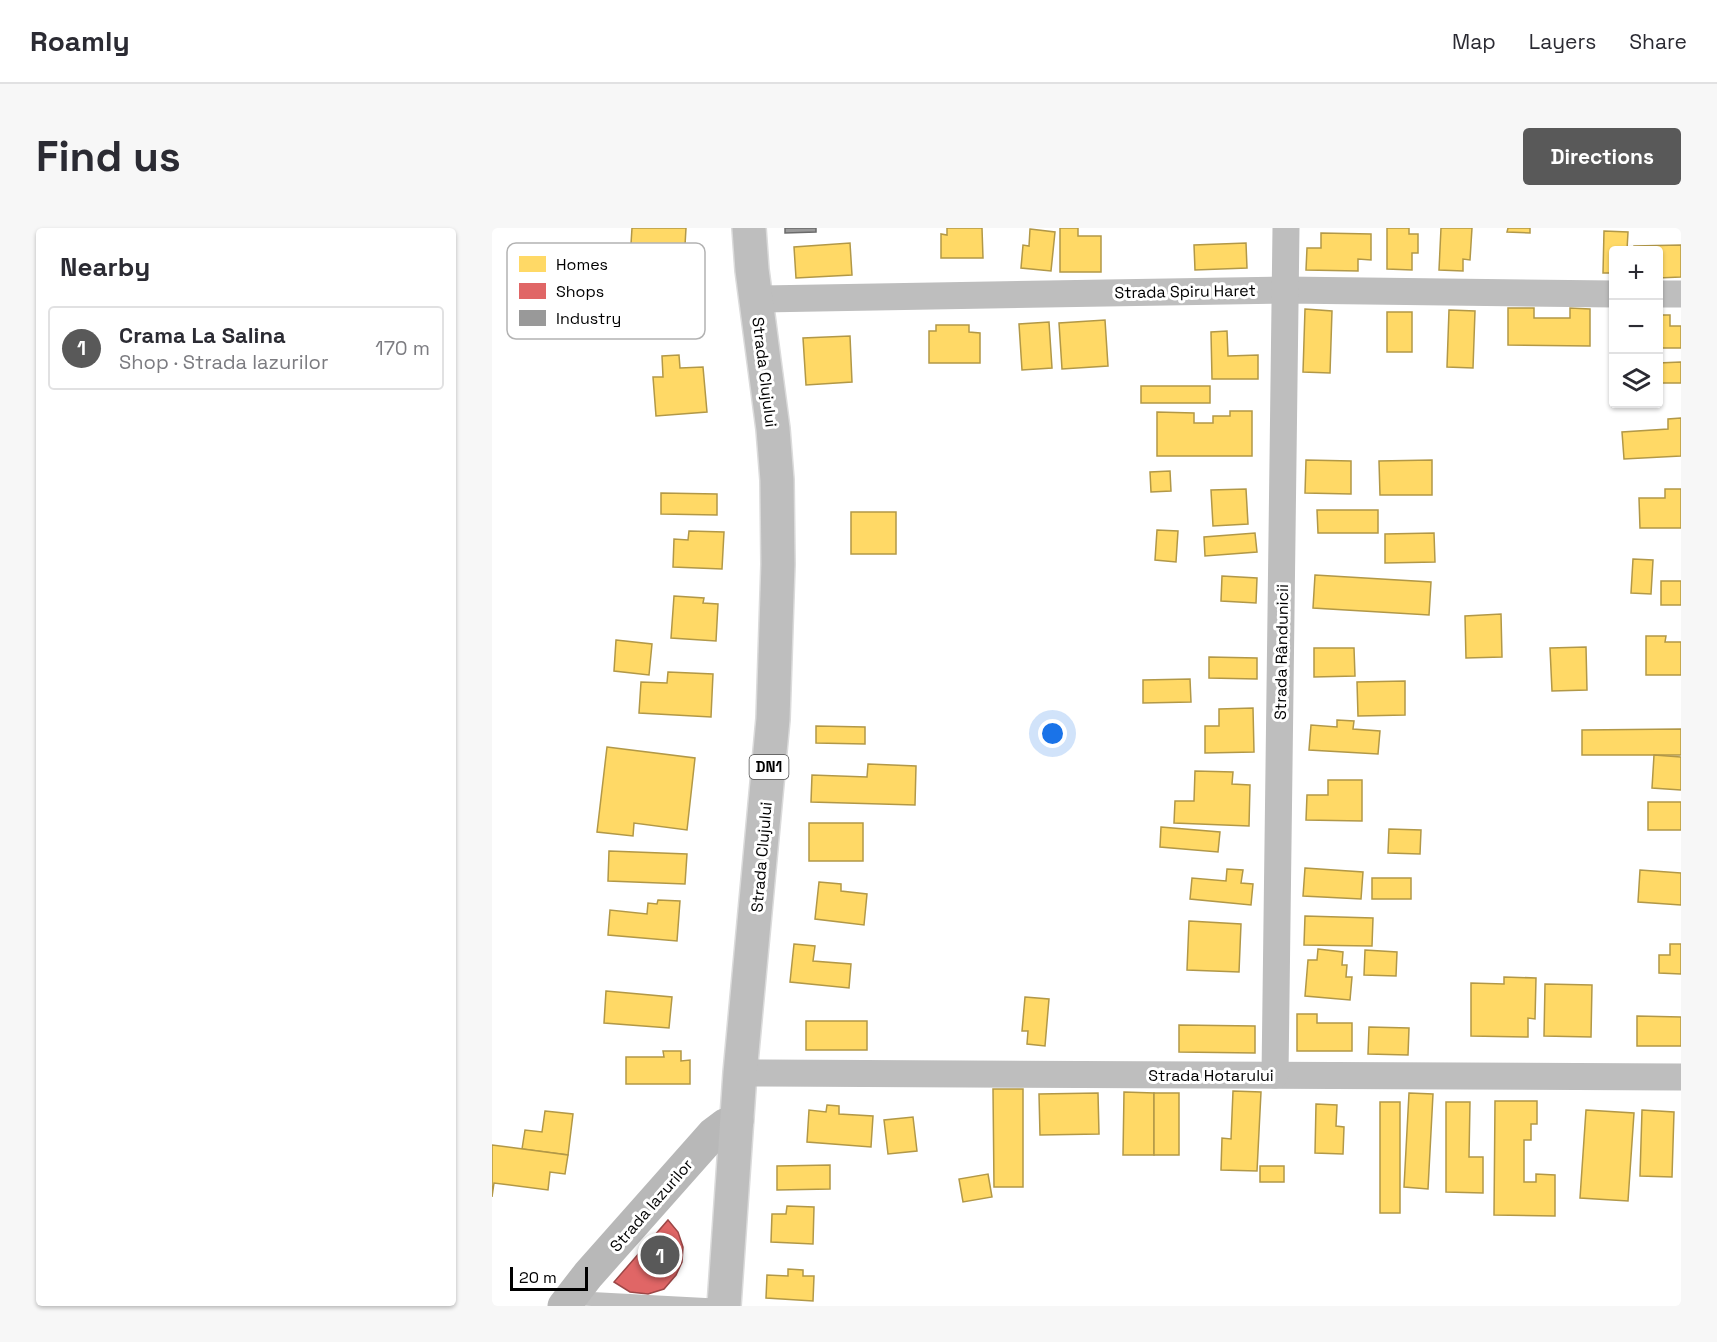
<!DOCTYPE html>
<html lang="en">
<head>
<meta charset="utf-8">
<style>
  :root { --surface:#fff; --page:#f7f7f7; --text:#2b2b33; --muted:#7c7c81; --line:#e1e1e2; --accent:#595959 }
  body { margin:0; font-family:"Space Grotesk",sans-serif; background:var(--page); color:var(--text) }
  .controls { position:absolute; right:18px; top:18px; display:grid; overflow:hidden; border-radius:6px; box-shadow:0 2px 4px #0004 }
  .controls button { width:54px; height:54px; display:grid; place-items:center; padding:0; border:0; border-bottom:2px solid var(--line); background:var(--surface); color:var(--text); font:30px sans-serif }
  .scale { position:absolute; left:18px; bottom:15px; width:78px; box-sizing:border-box; padding-left:6px; border:3px solid #000; border-top:0; font-size:16px; line-height:21px; white-space:nowrap; color:#000; -webkit-text-stroke:4px #fff; paint-order:stroke }
  .you { position:absolute; left:561px; top:506px; width:21px; height:21px; margin:-15px; border:4px solid #fff; border-radius:50%; background:#1a73e8; box-shadow:0 0 0 9px #1a73e833 }
  .badge { display:grid; place-items:center; width:39px; height:39px; border-radius:50%; background:var(--accent); color:#fff; font-size:20px; font-weight:700 }
  .pin { position:absolute; translate:-50% -50%; border:3px solid #fff; box-shadow:0 2px 6px #0006 }
  .list { margin:0; padding:0; list-style:none }
  h2 { display:flex; justify-content:space-between; align-items:center; height:78px; margin:0; padding:0 24px; font-size:26px }
  h2 small { font-size:20px; font-weight:400; color:var(--muted) }
  .list li { display:grid; grid-template-columns:39px 1fr auto; gap:18px; align-items:center; box-sizing:border-box; height:84px; margin:0 12px 12px; padding:0 12px; border:2px solid var(--line); border-radius:6px }
  .list b { display:block; font-size:22px; white-space:nowrap }
  .list p { margin:0; font-size:20px; white-space:nowrap; color:var(--muted) }
  .list em { font-size:20px; font-style:normal; color:var(--muted) }
  .icon { flex:none; width:33px; height:33px; fill:none; stroke:currentColor; stroke-width:2; stroke-linecap:round; stroke-linejoin:round }
  .map { position:relative; flex:none; width:1189px; height:1078px; overflow:hidden; border-radius:6px }
  header { display:flex; align-items:center; gap:36px; box-sizing:border-box; height:84px; padding:0 30px; background:var(--surface); border-bottom:2px solid var(--line) }
  header strong { font-size:28px }
  nav { display:flex; gap:33px; margin-inline-start:auto; font-size:21px }
  .intro { display:flex; align-items:center; justify-content:space-between; box-sizing:border-box; height:144px; padding:0 36px }
  h1 { margin:0; font-size:42px }
  .button { padding:15px 27px; border-radius:6px; background:var(--accent); color:#fff; font-size:21px; font-weight:700 }
  main { display:flex; gap:36px; padding:0 36px }
  aside { flex:1; background:var(--surface); border-radius:6px; box-shadow:0 2px 4px #0004 }
  .map>svg:first-child { display:block }
  .homes { fill:#ffd966; stroke:#b29847; stroke-width:1.5 }
  .shops { fill:#e06666; stroke:#9d4747; stroke-width:1.5 }
  .industry { fill:#999; stroke:#6b6b6b; stroke-width:1.5 }
  .lines { fill:none; stroke-linecap:round; stroke-linejoin:round }
  .primary-casing { stroke:#dbdbdb; stroke-width:36 }
  .lane { stroke:#bebebe; stroke-width:14 }
  .street { stroke:#bebebe; stroke-width:27 }
  .secondary { stroke:#b8b8b8; stroke-width:33 }
  .primary { stroke:#bebebe; stroke-width:33 }
  .labels { text-anchor:middle; stroke-width:6; stroke-linejoin:round; paint-order:stroke }
  .shield { fill:#fff; stroke:#4c4c4c; stroke-width:1.5 }
  .shield-label { font-size:15px; font-weight:bold; fill:#000 }
  .street-label { font-size:16px; fill:#000; stroke:#fff }
  .key { fill:#fff; stroke:#b2b2b2; stroke-width:1.5 }
  .key-label { font-size:16px; fill:#000 }
</style>
</head>
<body>
<header>
<strong>Roamly</strong>
<nav><a>Map</a><a>Layers</a><a>Share</a></nav>
</header>
<div class="intro"><h1>Find us</h1><a class="button">Directions</a></div>
<main>
<aside>
<h2>Nearby<small></small></h2>
<ul class="list">
<li><span class="badge">1</span><div><b>Crama La Salina</b><p>Shop · Strada Iazurilor</p></div><em>170 m</em></li>
</ul>
</aside>
<div class="map">
<svg width="1189" height="1078" viewBox="0 0 1189 1078">
  <rect width="100%" height="100%" fill="#fff"/>
  <g class="homes">
    <polygon points="140,0 194,0 192,35 138,32"/>
    <polygon points="455,0 490,0 491,30 449,30 449,6 455,7"/>
    <polygon points="568,0 586,0 586,8 609,8 609,44 568,44"/>
    <polygon points="895,0 917,0 917,6 926,6 926,25 920,25 920,42 895,41"/>
    <polygon points="949,0 980,0 978,32 971,31 971,43 947,42"/>
    <polygon points="1016,0 1038,0 1038,5 1015,4"/>
    <polygon points="538,1 563,4 559,43 529,40 531,17 537,18"/>
    <polygon points="1112,3 1136,4 1135,22 1122,22 1122,45 1111,45"/>
    <polygon points="829,5 879,6 879,32 866,31 866,43 814,42 815,20 829,20"/>
    <polygon points="358,15 360,47 304,50 302,19"/>
    <polygon points="754,15 755,40 703,42 702,17"/>
    <polygon points="1189,17 1189,49 1166,50 1166,22 1142,22 1142,18"/>
    <polygon points="1016,80 1042,80 1042,90 1078,90 1078,80 1098,81 1098,118 1016,117"/>
    <polygon points="813,81 840,83 838,145 811,144"/>
    <polygon points="957,82 983,83 981,140 955,139"/>
    <rect x="895" y="84" width="25" height="40"/>
    <polygon points="1166,87 1178,87 1178,98 1189,98 1189,120 1166,120"/>
    <polygon points="613,92 616,138 570,141 567,95"/>
    <polygon points="557,94 560,140 530,142 527,96"/>
    <polygon points="444,97 477,97 477,104 488,105 488,135 437,135 437,103 444,103"/>
    <polygon points="735,103 736,128 766,127 766,151 720,151 719,104"/>
    <polygon points="358,108 360,154 314,157 311,110"/>
    <polygon points="187,127 188,140 211,139 215,184 164,188 161,149 171,149 170,128"/>
    <polygon points="1189,134 1189,155 1166,155 1166,135"/>
    <rect x="649" y="158" width="69" height="17"/>
    <polygon points="738,183 760,183 760,228 665,228 665,184 702,185 702,195 721,195 721,188 738,188"/>
    <polygon points="1189,190 1189,228 1132,231 1130,204 1176,201 1176,191"/>
    <polygon points="814,232 859,233 859,266 813,265"/>
    <polygon points="940,232 940,267 888,267 887,233"/>
    <polygon points="678,243 679,263 659,264 658,244"/>
    <polygon points="754,261 756,296 721,298 719,262"/>
    <polygon points="1173,261 1189,261 1189,300 1148,300 1147,270 1173,270"/>
    <polygon points="169,265 225,266 225,287 169,286"/>
    <polygon points="825,282 886,282 886,305 826,305"/>
    <rect x="359" y="284" width="45" height="42"/>
    <polygon points="665,302 686,303 684,334 663,332"/>
    <polygon points="197,303 232,304 230,341 181,339 182,311 196,312"/>
    <polygon points="763,305 765,324 713,328 712,309"/>
    <polygon points="942,305 943,334 893,335 893,306"/>
    <polygon points="1141,331 1161,332 1159,366 1139,365"/>
    <polygon points="823,347 939,354 937,387 821,380"/>
    <polygon points="730,348 765,350 764,375 729,373"/>
    <rect x="1169" y="353" width="20" height="24"/>
    <polygon points="182,368 212,370 211,375 226,376 224,413 179,410"/>
    <polygon points="1009,386 1010,429 974,430 973,388"/>
    <polygon points="1154,408 1174,408 1173,414 1189,414 1189,447 1154,447"/>
    <polygon points="124,412 160,416 157,447 122,443"/>
    <polygon points="1094,419 1095,462 1060,463 1058,420"/>
    <polygon points="822,420 862,420 863,448 822,449"/>
    <polygon points="717,429 765,430 765,451 717,450"/>
    <polygon points="176,444 221,446 219,489 147,485 149,454 175,455"/>
    <polygon points="698,451 699,474 651,475 651,452"/>
    <polygon points="913,453 913,487 866,488 865,454"/>
    <polygon points="761,480 762,524 713,525 713,498 727,498 727,481"/>
    <polygon points="845,492 862,493 861,501 888,503 886,526 817,522 819,497 845,499"/>
    <polygon points="324,498 373,499 373,516 324,515"/>
    <polygon points="1189,501 1189,527 1090,527 1090,502"/>
    <polygon points="115,519 203,530 195,602 142,595 141,608 105,604"/>
    <polygon points="1162,527 1189,529 1189,562 1160,560"/>
    <polygon points="376,536 424,538 423,577 319,574 320,547 375,549"/>
    <polygon points="703,543 741,544 740,556 758,557 757,598 682,595 683,573 702,573"/>
    <polygon points="836,552 870,552 870,593 814,592 815,567 836,567"/>
    <rect x="1156" y="574" width="33" height="28"/>
    <rect x="317" y="595" width="54" height="38"/>
    <polygon points="669,599 728,604 726,624 668,619"/>
    <polygon points="897,601 929,602 928,626 896,625"/>
    <polygon points="117,623 195,626 193,656 116,653"/>
    <polygon points="813,640 871,644 869,671 811,668"/>
    <polygon points="735,641 751,642 749,655 761,656 759,677 698,671 700,650 734,653"/>
    <polygon points="1148,642 1189,645 1189,677 1146,674"/>
    <rect x="880" y="650" width="39" height="21"/>
    <polygon points="327,654 349,656 349,663 375,666 372,697 323,691"/>
    <polygon points="166,672 188,673 185,713 116,707 118,682 155,686 156,675 165,676"/>
    <polygon points="813,688 881,690 880,718 812,717"/>
    <polygon points="697,693 749,696 747,744 695,742"/>
    <polygon points="302,716 323,718 321,733 359,736 357,760 298,754"/>
    <polygon points="1178,716 1189,716 1189,746 1167,745 1167,727 1178,727"/>
    <polygon points="826,721 851,724 850,737 855,737 854,749 860,749 858,772 813,768 816,732 825,732"/>
    <polygon points="873,722 905,724 904,748 872,747"/>
    <polygon points="1012,749 1044,750 1043,791 1036,790 1036,809 979,808 979,755 1012,756"/>
    <polygon points="1053,756 1100,757 1099,809 1052,808"/>
    <polygon points="114,763 180,769 177,800 112,795"/>
    <polygon points="533,769 557,771 553,818 535,816 536,803 530,803"/>
    <polygon points="805,786 825,786 825,795 860,795 860,823 805,823"/>
    <polygon points="1145,788 1189,789 1189,818 1145,818"/>
    <rect x="314" y="793" width="61" height="29"/>
    <polygon points="687,797 763,798 763,825 687,824"/>
    <polygon points="877,799 917,800 916,827 876,826"/>
    <polygon points="171,823 189,823 189,833 198,832 198,856 134,856 134,829 172,829"/>
    <polygon points="501,861 531,861 531,959 502,959"/>
    <polygon points="741,863 769,864 765,943 729,942 730,910 739,911"/>
    <polygon points="632,864 662,865 662,927 631,927"/>
    <polygon points="606,865 607,906 548,907 547,866"/>
    <rect x="662" y="865" width="25" height="62"/>
    <polygon points="917,865 941,866 936,961 912,959"/>
    <polygon points="1003,873 1045,873 1045,896 1039,896 1039,912 1032,912 1032,954 1044,954 1044,946 1063,947 1063,988 1002,987"/>
    <rect x="888" y="874" width="20" height="111"/>
    <polygon points="954,874 978,874 977,929 991,929 991,965 954,964"/>
    <polygon points="824,876 845,877 844,898 852,899 851,926 823,925"/>
    <polygon points="335,877 347,878 347,886 381,888 379,919 315,914 317,882 334,884"/>
    <polygon points="1094,882 1142,885 1136,973 1088,970"/>
    <polygon points="1150,882 1182,884 1180,949 1148,948"/>
    <polygon points="53,883 81,886 76,927 30,921 33,902 50,904"/>
    <polygon points="421,889 425,923 396,926 392,892"/>
    <polygon points="0,917 76,927 73,946 58,944 56,962 2,955 0,969"/>
    <polygon points="338,937 338,961 285,962 285,938"/>
    <rect x="768" y="938" width="24" height="16"/>
    <polygon points="496,946 500,969 471,974 467,951"/>
    <polygon points="295,978 322,979 321,1016 279,1014 280,986 294,986"/>
    <polygon points="296,1041 311,1042 311,1048 322,1048 321,1073 274,1070 275,1047 296,1048"/>
  </g>
  <polygon class="shops" points="176,992 186,1004 191,1019 190,1034 184,1047 172,1061 156,1066 138,1064 122,1054"/>
  <polygon class="industry" points="293,0 324,0 324,4 293,5"/>
  <g class="lines">
    <defs>
      <polyline id="primary" points="232,1078 248,845 281,491 286,336 285,252 281,201 260,42 257,0"/>
    </defs>
    <use href="#primary" class="primary-casing"/>
    <polyline class="lane" points="81,1070 232,1078"/>
    <g class="street">
      <polyline points="1166,66 1189,66"/>
      <polyline points="264,71 794,62 1122,66"/>
      <polyline points="248,845 1189,849"/>
      <polyline points="783,847 794,0"/>
    </g>
    <polyline class="secondary" points="72,1078 96,1047 221,906 233,897 245,893"/>
    <use href="#primary" class="primary"/>
  </g>
  <g class="labels">
    <rect class="shield" x="257.5" y="527" width="39" height="24" rx="4.5"/>
    <g class="shield-label">
      <text x="277" y="544">DN1</text>
    </g>
    <g class="street-label">
      <text transform="translate(693 63) rotate(-1)" y="6">Strada Spiru Haret</text>
      <text transform="translate(273 144) rotate(83)" y="6">Strada Clujului</text>
      <text transform="translate(789 424) rotate(-89)" y="6">Strada Rândunicii</text>
      <text transform="translate(269 629) rotate(-85)" y="6">Strada Clujului</text>
      <text x="719" y="853">Strada Hotarului</text>
      <text transform="translate(159 977) rotate(-49)" y="6">Strada Iazurilor</text>
    </g>
  </g>
  <rect x="15" y="15" width="198" height="96" rx="9" class="key"/>
  <rect x="27" y="28" width="27" height="16" fill="#ffd966"/>
  <rect x="27" y="55" width="27" height="16" fill="#e06666"/>
  <rect x="27" y="82" width="27" height="16" fill="#999"/>
  <g class="key-label">
    <text x="64" y="42">Homes</text>
    <text x="64" y="69">Shops</text>
    <text x="64" y="96">Industry</text>
  </g>
</svg>
<div class="controls">
<button>+</button>
<button>−</button>
<button><svg class="icon" aria-label="layers" viewBox="0 0 24 24"><path d="M12 4l9 5-9 5-9-5zM3 14l9 5 9-5"/></svg></button>
</div>
<div class="scale">20 m</div>
<div class="you"></div>
<div class="pin badge" style="left:168px;top:1027px">1</div>
</div>
</main>
</body>
</html>
